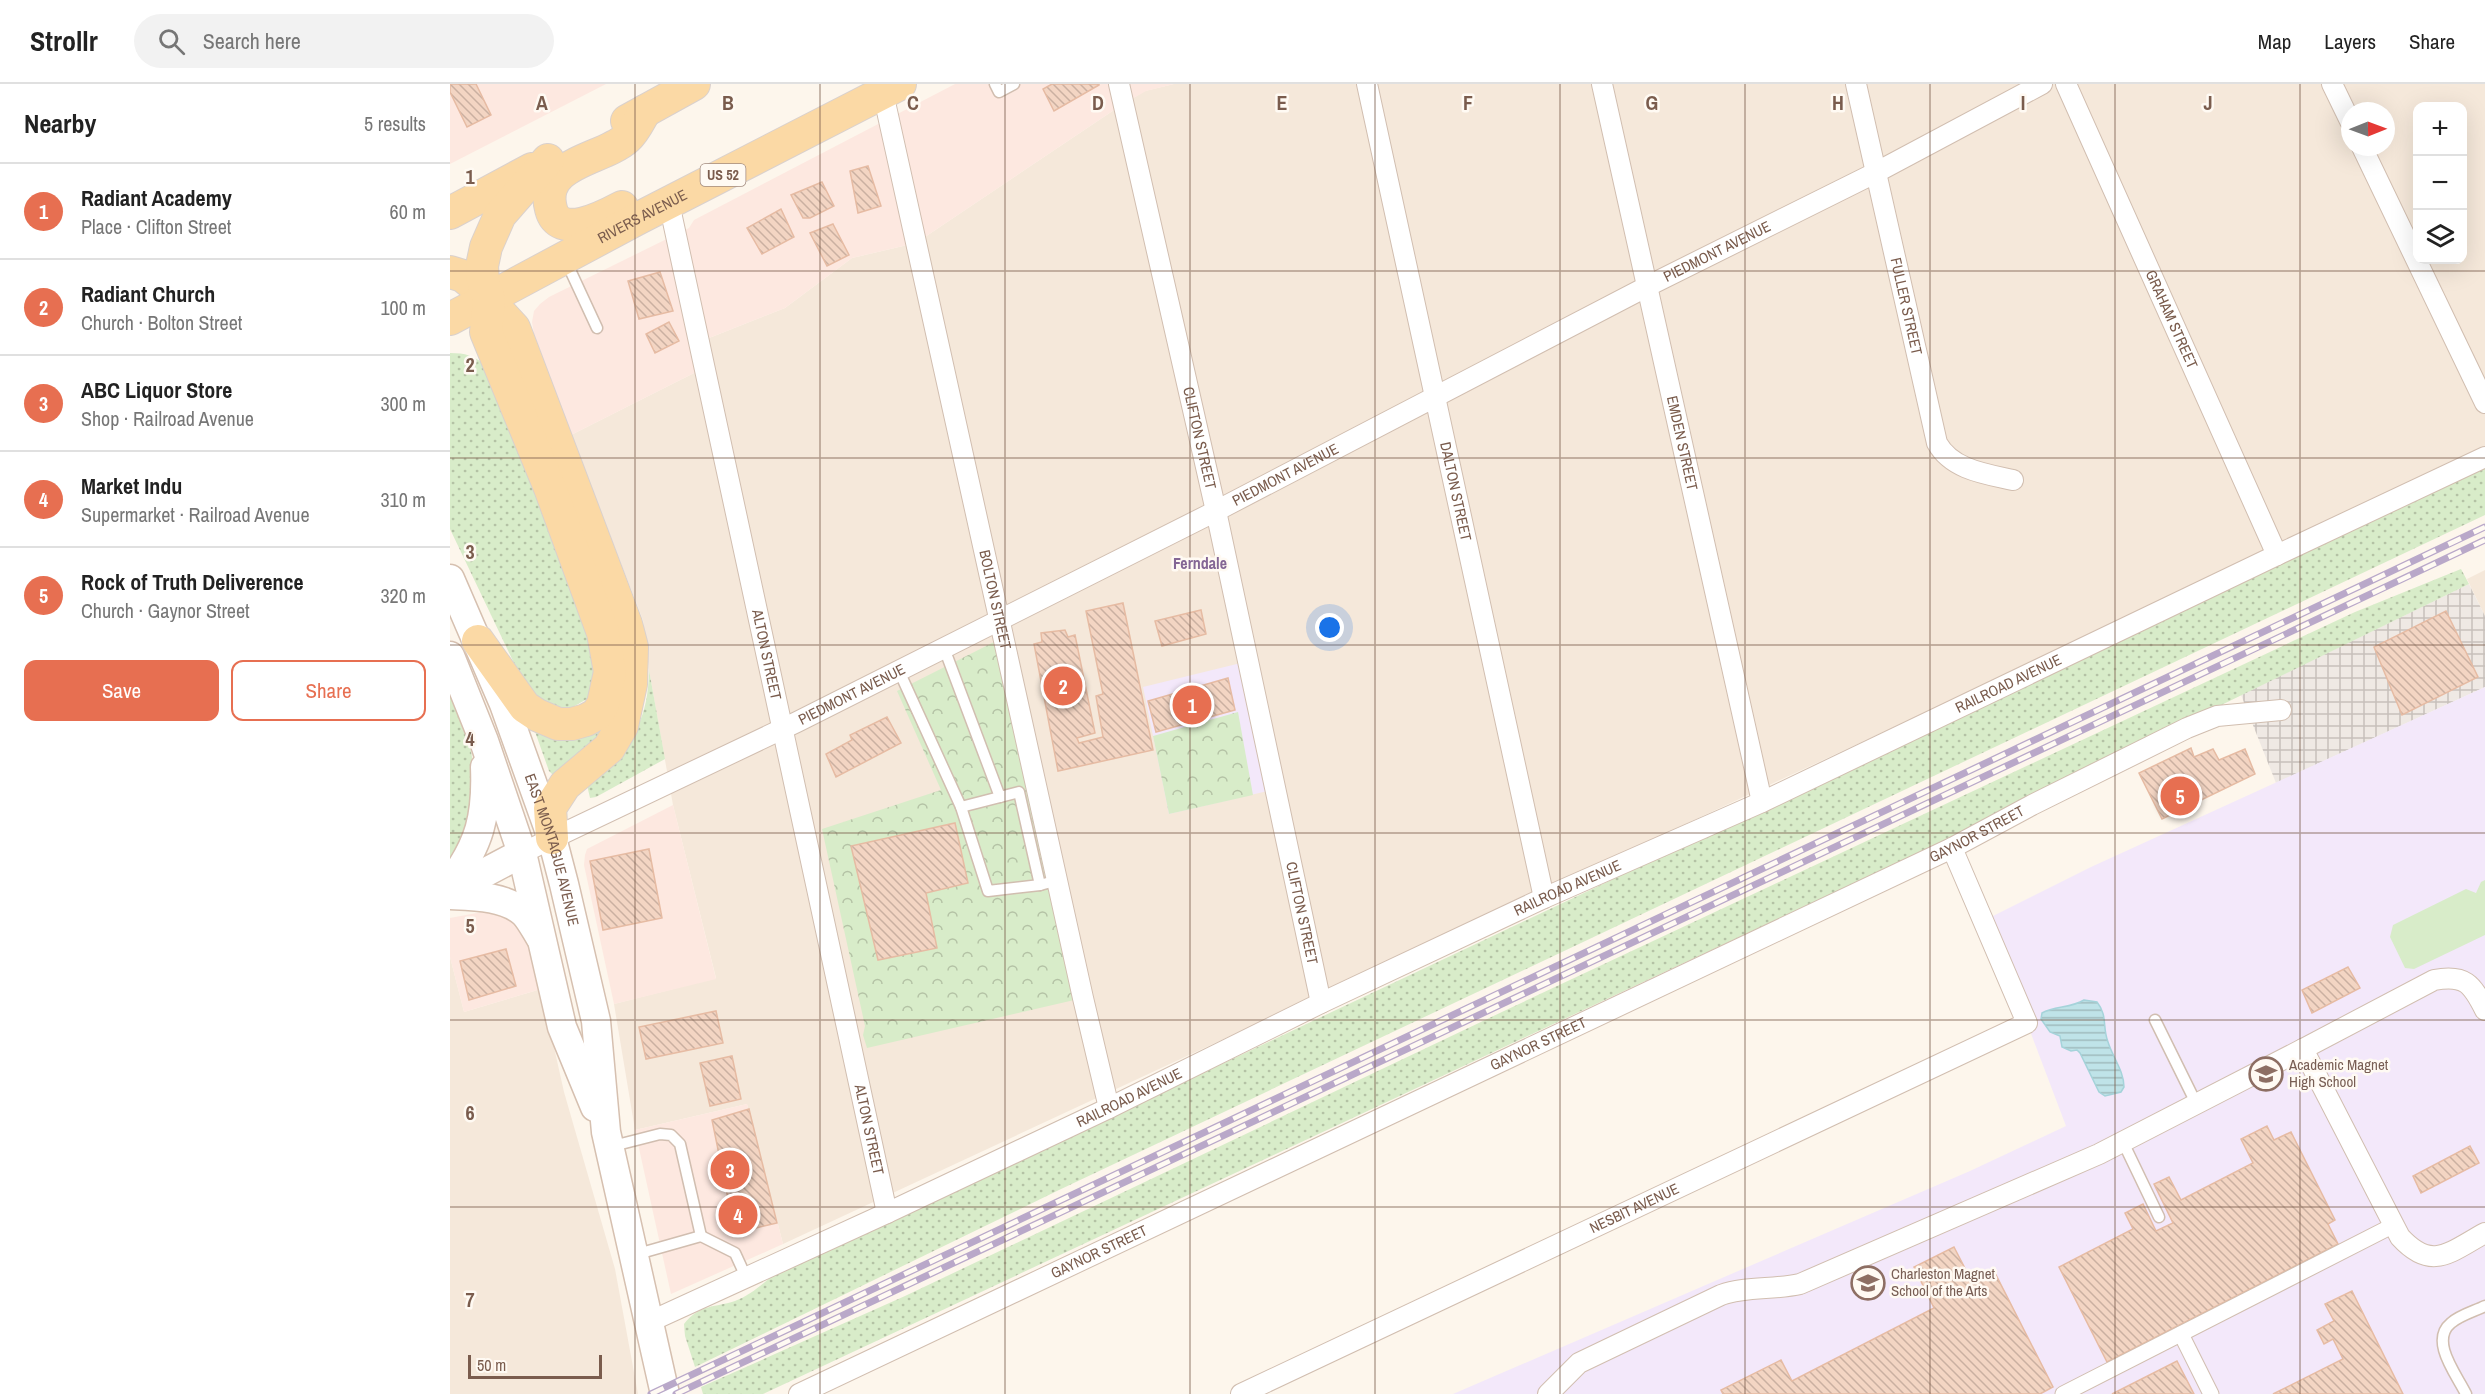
<!DOCTYPE html>
<html lang="en">
<head>
<meta charset="utf-8">
<style>
  :root { --surface:#fff; --page:#f2f2f2; --text:#222; --muted:#767676; --line:#e0e0e0; --accent:#e76f51 }
  body { margin:0; font-family:"Archivo Narrow",sans-serif; background:var(--page); color:var(--text) }
  .controls { position:absolute; right:18px; top:18px; display:grid; overflow:hidden; border-radius:12px; box-shadow:0 6px 24px #0002 }
  .controls button { width:54px; height:54px; display:grid; place-items:center; padding:0; border:0; border-bottom:2px solid var(--line); background:var(--surface); color:var(--text); font:30px sans-serif }
  .compass { position:absolute; left:1891px; top:18px; width:54px; height:54px; border-radius:50%; background:var(--surface); box-shadow:0 6px 24px #0002; rotate:89deg }
  .scale { position:absolute; left:18px; bottom:15px; width:134px; box-sizing:border-box; padding-left:6px; border:3px solid #7a5c4d; border-top:0; font-size:16px; line-height:21px; white-space:nowrap; color:#7a5c4d; -webkit-text-stroke:4px #fffaf3; paint-order:stroke }
  .you { position:absolute; left:880px; top:544px; width:21px; height:21px; margin:-15px; border:4px solid #fff; border-radius:50%; background:#1a73e8; box-shadow:0 0 0 9px #1a73e833 }
  .badge { display:grid; place-items:center; width:39px; height:39px; border-radius:50%; background:var(--accent); color:#fff; font-size:20px; font-weight:700 }
  .pin { position:absolute; translate:-50% -50%; border:3px solid #fff; box-shadow:0 2px 6px #0006 }
  .list { margin:0; padding:0; list-style:none }
  h2 { display:flex; justify-content:space-between; align-items:center; height:78px; margin:0; padding:0 24px; font-size:26px }
  h2 small { font-size:20px; font-weight:400; color:var(--muted) }
  .list li { display:grid; grid-template-columns:39px 1fr auto; gap:18px; align-items:center; box-sizing:border-box; height:96px; padding:0 24px; border-top:2px solid var(--line) }
  .list b { display:block; font-size:22px; white-space:nowrap }
  .list p { margin:0; font-size:20px; white-space:nowrap; color:var(--muted) }
  .list em { font-size:20px; font-style:normal; color:var(--muted) }
  .actions { display:flex; gap:12px; padding:18px 24px }
  .actions a { flex:1; padding:14px 0; border:2px solid var(--accent); border-radius:12px; text-align:center; font-size:21px; color:var(--accent) }
  .actions .main { background:var(--accent); color:#fff }
  .icon { flex:none; width:33px; height:33px; fill:none; stroke:currentColor; stroke-width:2; stroke-linecap:round; stroke-linejoin:round }
  .map { position:relative; flex:none; width:2035px; height:1310px; overflow:hidden }
  header { display:flex; align-items:center; gap:36px; box-sizing:border-box; height:84px; padding:0 30px; background:var(--surface); border-bottom:2px solid var(--line) }
  header strong { font-size:28px }
  nav { display:flex; gap:33px; margin-inline-start:auto; font-size:21px }
  .search { width:420px; height:54px; background:var(--page); display:flex; align-items:center; gap:15px; box-sizing:border-box; padding:0 21px; border-radius:33px; color:var(--muted); font-size:22px }
  main { display:flex }
  aside { flex:1; background:var(--surface) }
  .map>svg:first-child { display:block }
  .residential { fill:#f5e8da; fill-rule:evenodd }
  .commercial { fill:#fde8e0 }
  .industrial { fill:url(#industrial-grid) }
  .education { fill:#f3e8fa }
  .grass { fill:url(#grass-dots) }
  .park { fill:url(#park-crowns) }
  .pitch { fill:#d8ecc9 }
  .water { fill:url(#water-rules); stroke:#a5d3da; stroke-width:1.5 }
  .building { fill:url(#building-back-hatch); stroke:#e6bba3; stroke-width:1.5 }
  .lines { fill:none; stroke-linecap:round; stroke-linejoin:round }
  .service-casing { stroke:#d1beb0; stroke-width:13 }
  .pedestrian-casing { stroke:#d1beb0; stroke-width:17 }
  .minor-casing { stroke:#d1beb0; stroke-width:22 }
  .secondary-casing { stroke:#d6c0b0; stroke-width:31 }
  .primary-casing { stroke:#dad1cd; stroke-width:34 }
  .service { stroke:#fff; stroke-width:10 }
  .pedestrian { stroke:#fff; stroke-width:15 }
  .minor { stroke:#fff; stroke-width:20 }
  .secondary { stroke:#fff; stroke-width:28 }
  .primary { stroke:#fbd9a5; stroke-width:32 }
  .rail-casing { stroke:#b9a8c9; stroke-width:7 }
  .rail { stroke:#fffaf3; stroke-width:4.5; stroke-dasharray:14; stroke-linecap:butt }
  .grid { fill:none; stroke:#7a5c4d; stroke-width:1.5; stroke-opacity:0.55 }
  .labels { text-anchor:middle; stroke-width:5; stroke-linejoin:round; paint-order:stroke }
  .shield { fill:#fffaf3; stroke:#a28b7f; stroke-width:1.5 }
  .shield-label { font-size:14px; font-weight:bold; fill:#7a5c4d }
  .street-label { font-size:15px; fill:#7a5c4d; stroke:#fffaf3 }
  .education-label { font-size:15px; fill:#785e54; stroke:#fffaf3; text-anchor:start }
  .neighbourhood-label { font-size:16px; font-weight:bold; fill:#846695; stroke:#fffaf3 }
  .grid-label { font-size:20px; text-anchor:middle; font-weight:bold; fill:#7a5c4d; stroke:#fffaf3; stroke-width:5; stroke-linejoin:round; paint-order:stroke }
</style>
</head>
<body>
<header>
<strong>Strollr</strong>
<div class="search"><svg class="icon" aria-label="search" viewBox="0 0 24 24"><circle cx="10" cy="10" r="6"/><path d="M15 15l6 6"/></svg>Search here</div>
<nav><a>Map</a><a>Layers</a><a>Share</a></nav>
</header>
<main>
<aside>
<h2>Nearby<small>5 results</small></h2>
<ul class="list">
<li><span class="badge">1</span><div><b>Radiant Academy</b><p>Place · Clifton Street</p></div><em>60 m</em></li>
<li><span class="badge">2</span><div><b>Radiant Church</b><p>Church · Bolton Street</p></div><em>100 m</em></li>
<li><span class="badge">3</span><div><b>ABC Liquor Store</b><p>Shop · Railroad Avenue</p></div><em>300 m</em></li>
<li><span class="badge">4</span><div><b>Market Indu</b><p>Supermarket · Railroad Avenue</p></div><em>310 m</em></li>
<li><span class="badge">5</span><div><b>Rock of Truth Deliverence</b><p>Church · Gaynor Street</p></div><em>320 m</em></li>
</ul>
<div class="actions"><a class="main">Save</a><a>Share</a></div>
</aside>
<div class="map">
<svg width="2035" height="1310" viewBox="0 0 2035 1310">
  <defs>
    <pattern id="industrial-grid" width="8" height="8" patternUnits="userSpaceOnUse" patternTransform="scale(1.5)"><rect width="8" height="8" fill="#efe9e4"/><path d="M0 4h8M4 0v8" fill="none" stroke="#c7c0bb"/></pattern>
    <pattern id="grass-dots" width="8" height="8" patternUnits="userSpaceOnUse" patternTransform="scale(1.5)"><rect width="8" height="8" fill="#d8ecc9"/><path d="M2 2h.1M6 6h.1" fill="none" stroke="#b4c2a5" stroke-width="1.8" stroke-linecap="round"/></pattern>
    <pattern id="park-crowns" width="20" height="18" patternUnits="userSpaceOnUse" patternTransform="scale(1.5)"><rect width="20" height="18" fill="#d8ecc9"/><path d="M2 6a3 3 0 1 1 6 0M12 15a3 3 0 1 1 6 0" fill="none" stroke="#b4c2a5"/></pattern>
    <pattern id="water-rules" width="6" height="5" patternUnits="userSpaceOnUse" patternTransform="scale(1.5)"><rect width="6" height="5" fill="#bfe3e8"/><path d="M0 2.5h6" fill="none" stroke="#a0bbbe"/></pattern>
    <pattern id="building-back-hatch" width="6" height="6" patternUnits="userSpaceOnUse" patternTransform="scale(1.5)"><rect width="6" height="6" fill="#f3d5c3"/><path d="M-1 5l2 2M0 0l6 6M5-1l2 2" fill="none" stroke="#cab0a1"/></pattern>
  </defs>
  <rect width="100%" height="100%" fill="#fdf6ec"/>
  <g class="residential">
    <path d="M 724,0 L 2035,0 L 2035,368 L 333,1160 L 297,1020 L 185,1046 L 164,920 L 266,894 L 223,721 L 199,586 L 193,536 L 121,351 L 254,284 L 249,258 L 335,224 L 402,174 L 466,159 L 673,20 L 695,7 ZM 1968,22 L 2012,22 L 2012,176 L 1968,176 ZM 1900,27 L 1936,27 L 1936,63 L 1900,63 Z"/>
    <polygon points="2035,486 2035,532 2017,495"/>
    <polygon points="0,873 14,928 91,905 114,1008 165,1185 188,1310 0,1310"/>
  </g>
  <g class="commercial">
    <polygon points="0,0 156,0 0,80"/>
    <polygon points="505,0 724,0 696,7 673,20 466,159 402,174 335,224 249,258 254,284 121,351 84,250 82,238 84,227 90,220 99,213 239,144 244,136"/>
    <polygon points="223,721 266,895 164,920 134,781 135,771 137,765"/>
    <polygon points="32,828 39,828 60,836 76,851 91,905 14,928 0,873 0,834"/>
    <polygon points="297,1020 333,1160 221,1210 185,1046"/>
  </g>
  <polygon class="industrial" points="2019,500 2035,532 2035,603 1826,699 1791,611"/>
  <g class="education">
    <polygon points="799,577 826,705 719,730 693,603"/>
    <polygon points="2035,603 2035,1310 1003,1310 1520,1087 1616,1042 1577,939 1533,837 1641,783"/>
  </g>
  <g class="grass">
    <path d="M 0,269 C 31,269 36,282 50,306 L 146,574 L 144,605 L 137,615 L 121,624 L 101,622 L 93,618 L 73,598 L 0,445 Z"/>
    <path d="M 2035,383 L 2035,431 L 609,1106 L 245,1283 L 235,1252 L 234,1240 C 250,1220 263,1224 285,1217 C 299,1212 310,1202 321,1193 Z"/>
    <polygon points="2011,485 2019,500 1458,774 313,1310 253,1310 251,1303 455,1212 1054,927 1905,528"/>
    <path d="M 199,586 L 215,675 L 146,713 L 140,714 L 137,701 C 176,661 198,647 199,586 Z"/>
    <path d="M 0,603 C 22,656 43,725 0,773 Z"/>
    <polygon points="154,638 158,646 103,691 99,687 83,642"/>
  </g>
  <g class="park">
    <polygon points="546,557 633,914 417,964 413,951 415,942 372,745 491,706 447,607"/>
    <polygon points="788,628 803,711 719,730 703,652"/>
  </g>
  <polygon class="pitch" points="2035,796 2035,851 1964,885 1955,884 1940,853 1943,841 2016,805 2026,809 2031,798"/>
  <path class="water" d="M 1634,916 L 1647,918 C 1658,932 1652,942 1658,958 C 1663,974 1674,987 1674,1003 L 1671,1008 L 1655,1012 L 1649,1008 L 1630,969 L 1627,966 L 1621,967 L 1612,963 L 1610,952 L 1600,948 L 1591,935 L 1592,929 C 1605,922 1621,924 1634,916 Z"/>
  <g class="building">
    <polygon points="0,0 26,0 41,31 17,43 0,8"/>
    <polygon points="602,0 649,0 649,1 604,27 593,5"/>
    <polygon points="418,82 431,122 408,129 400,87"/>
    <polygon points="372,98 384,122 360,134 353,134 341,111"/>
    <polygon points="331,125 344,153 312,170 297,144"/>
    <polygon points="383,140 399,171 377,182 360,149"/>
    <polygon points="210,188 223,227 189,235 178,197"/>
    <polygon points="219,238 229,257 205,269 196,250"/>
    <polygon points="673,519 703,666 608,687 584,560 592,558 591,549 615,546 618,553 625,551 645,649 627,654 629,659 653,653 646,612 653,610 636,527"/>
    <polygon points="751,526 756,550 712,562 705,537"/>
    <polygon points="1996,527 2028,593 1952,631 1924,563"/>
    <polygon points="778,594 785,626 706,648 698,617"/>
    <polygon points="437,633 451,659 386,693 376,670 402,656 400,651"/>
    <polygon points="1741,664 1744,673 1763,665 1769,676 1795,665 1805,690 1712,735 1689,689"/>
    <polygon points="505,739 518,799 476,809 487,864 428,876 401,762"/>
    <polygon points="199,765 212,834 153,846 140,777"/>
    <polygon points="56,865 66,902 19,916 10,877"/>
    <polygon points="1898,883 1910,904 1862,929 1852,906"/>
    <polygon points="266,927 273,959 196,975 189,943"/>
    <polygon points="282,972 291,1015 260,1022 250,979"/>
    <polygon points="299,1025 327,1139 285,1149 262,1036"/>
    <polygon points="1817,1042 1824,1056 1841,1048 1885,1136 1878,1140 1888,1160 1657,1278 1609,1183 1683,1145 1675,1129 1693,1120 1706,1147 1723,1139 1704,1100 1719,1093 1731,1116 1803,1079 1791,1055"/>
    <polygon points="2020,1062 2029,1079 1971,1109 1963,1092"/>
    <polygon points="1504,1163 1521,1196 1543,1185 1603,1303 1590,1310 1273,1310 1271,1306 1331,1276 1342,1297 1484,1224 1464,1183"/>
    <polygon points="1902,1207 1953,1310 1823,1310 1893,1275 1883,1255 1874,1260 1867,1246 1884,1237 1875,1220"/>
    <polygon points="1727,1277 1744,1310 1662,1310"/>
  </g>
  <g class="lines">
    <defs>
      <g id="service">
        <polyline points="545,0 549,8 564,0"/>
        <polyline points="115,175 147,244"/>
        <polyline points="494,564 550,713"/>
        <polyline points="449,587 511,723 569,708 590,801 608,796"/>
        <polyline points="511,723 538,807 590,801"/>
        <polyline points="1705,936 1746,1019"/>
        <polyline points="1672,1056 1709,1133"/>
        <polyline points="159,1063 210,1050 221,1051 230,1060 251,1152"/>
        <polyline points="184,1171 251,1152 285,1169 296,1193"/>
        <path d="M 2016,1310 C 2007,1291 1979,1257 2001,1239 C 2010,1231 2025,1227 2035,1222"/>
      </g>
      <g id="pedestrian">
        <polyline points="1731,1250 1761,1310"/>
        <polyline points="1613,1310 1944,1141"/>
      </g>
      <g id="minor">
        <path id="s1" d="M 669,0 L 766,427 L 871,919"/>
        <path id="s2" d="M 917,0 L 1094,814"/>
        <path id="s3" d="M 1152,0 L 1312,718"/>
        <path id="s4" d="M 1406,0 L 1487,359 C 1502,386 1536,390 1563,396"/>
        <path id="s5" d="M 1616,0 L 1827,471"/>
        <polyline points="1882,0 1900,37"/>
        <path id="s6" d="M 433,9 L 633,914 L 659,1024"/>
        <polyline points="1912,63 2035,319"/>
        <path id="s7" d="M 219,119 L 437,1129"/>
        <path id="s8" d="M 72,769 L 347,638 L 766,427 L 1198,202 L 1425,89 L 1592,0"/>
        <path d="M 2035,926 C 2022,900 2015,890 1984,896 L 1853,965 L 1950,1153 C 1982,1188 2000,1168 2035,1149"/>
        <path id="s9" d="M 199,1238 L 437,1129 L 659,1024 L 871,919 L 1094,814 L 1312,718 L 1827,471 L 2035,373"/>
        <path id="s10" d="M 349,1310 L 1502,764 L 1582,721 L 1737,644 L 1767,632 L 1831,626"/>
        <path id="s11" d="M 791,1310 L 1577,939 L 1502,764"/>
        <path d="M 1098,1310 L 1129,1279 L 1271,1211 C 1296,1202 1324,1206 1350,1200 L 1649,1070 L 1853,965"/>
      </g>
      <g id="secondary">
        <path id="s12" d="M 0,495 L 54,620 L 102,754 L 114,800 L 146,937 L 156,1048 L 215,1310"/>
        <polyline points="0,572 34,657 72,769 112,943 145,1023"/>
        <path d="M 0,800 C 30,760 37,732 35,683"/>
        <polyline points="0,807 72,769"/>
        <path d="M 0,811 C 23,812 55,812 74,829 C 80,835 85,845 90,853"/>
      </g>
      <g id="primary">
        <polyline points="177,37 244,0"/>
        <path d="M 172,123 C 155,132 109,157 101,125 C 89,78 153,76 177,54 C 185,47 190,35 195,27"/>
        <polyline points="0,129 82,85"/>
        <polyline points="0,188 13,192 24,201 64,244 176,540 182,563 181,600 172,642 159,664 115,701 100,724 102,754"/>
        <path id="s13" d="M 0,235 L 187,135 L 450,0"/>
        <polyline points="28,557 75,623 87,631 108,640 122,640 136,636 147,630 153,620 160,588 153,549 100,404 36,248 39,216 33,197 32,182 36,163 50,131 98,76"/>
      </g>
    </defs>
    <use href="#service" class="service-casing"/>
    <use href="#pedestrian" class="pedestrian-casing"/>
    <use href="#minor" class="minor-casing"/>
    <use href="#secondary" class="secondary-casing"/>
    <use href="#primary" class="primary-casing"/>
    <use href="#service" class="service"/>
    <use href="#pedestrian" class="pedestrian"/>
    <use href="#minor" class="minor"/>
    <use href="#secondary" class="secondary"/>
    <use href="#primary" class="primary"/>
    <defs>
      <g id="rail">
        <polyline points="201,1310 2035,443"/>
        <polyline points="226,1310 2035,456"/>
      </g>
    </defs>
    <use href="#rail" class="rail-casing"/>
    <use href="#rail" class="rail"/>
  </g>
  <path class="grid" d="M 185,0 L 185,1310M 370,0 L 370,1310M 555,0 L 555,1310M 740,0 L 740,1310M 925,0 L 925,1310M 1110,0 L 1110,1310M 1295,0 L 1295,1310M 1480,0 L 1480,1310M 1665,0 L 1665,1310M 1850,0 L 1850,1310M 0,187 L 2035,187M 0,374 L 2035,374M 0,561 L 2035,561M 0,749 L 2035,749M 0,936 L 2035,936M 0,1123 L 2035,1123"/>
  <defs>
    <symbol id="school-ring" viewBox="-11 -11 22 22"><circle r="9.5" fill="#fffaf3" stroke="#8d6e63" stroke-width="1.5"/><path d="M0-5L7-2L0 1L-7-2ZM-4 1L0 2.5L4 1V4Q0 6-4 4Z" fill="#8d6e63"/></symbol>
  </defs>
  <g fill-rule="evenodd">
    <use href="#school-ring" x="1797" y="971" width="38" height="38"/>
    <use href="#school-ring" x="1399" y="1180" width="38" height="38"/>
  </g>
  <g class="labels">
    <rect class="shield" x="250.5" y="80" width="45" height="22" rx="4.5"/>
    <g class="shield-label">
      <text x="273" y="96">US 52</text>
    </g>
    <g class="street-label">
      <text dy="5" stroke="none"><textPath href="#s13" startOffset="218">RIVERS AVENUE</textPath></text>
      <text dy="5" stroke="none"><textPath href="#s8" startOffset="1338">PIEDMONT AVENUE</textPath></text>
      <text dy="5" stroke="none"><textPath href="#s4" startOffset="228">FULLER STREET</textPath></text>
      <text dy="5" stroke="none"><textPath href="#s5" startOffset="258">GRAHAM STREET</textPath></text>
      <text dy="5" stroke="none"><textPath href="#s1" startOffset="363">CLIFTON STREET</textPath></text>
      <text dy="5" stroke="none"><textPath href="#s3" startOffset="368">EMDEN STREET</textPath></text>
      <text dy="5" stroke="none"><textPath href="#s8" startOffset="852">PIEDMONT AVENUE</textPath></text>
      <text dy="5" stroke="none"><textPath href="#s2" startOffset="417">DALTON STREET</textPath></text>
      <text dy="5" stroke="none"><textPath href="#s6" startOffset="519">BOLTON STREET</textPath></text>
      <text dy="5" stroke="none"><textPath href="#s7" startOffset="462">ALTON STREET</textPath></text>
      <text dy="5" stroke="none"><textPath href="#s9" startOffset="1502">RAILROAD AVENUE</textPath></text>
      <text dy="5" stroke="none"><textPath href="#s8" startOffset="366">PIEDMONT AVENUE</textPath></text>
      <text dy="5" stroke="none"><textPath href="#s10" startOffset="1304">GAYNOR STREET</textPath></text>
      <text dy="5" stroke="none"><textPath href="#s12" startOffset="290">EAST MONTAGUE AVENUE</textPath></text>
      <text dy="5" stroke="none"><textPath href="#s9" startOffset="1016">RAILROAD AVENUE</textPath></text>
      <text dy="5" stroke="none"><textPath href="#s1" startOffset="849">CLIFTON STREET</textPath></text>
      <text dy="5" stroke="none"><textPath href="#s10" startOffset="818">GAYNOR STREET</textPath></text>
      <text dy="5" stroke="none"><textPath href="#s9" startOffset="530">RAILROAD AVENUE</textPath></text>
      <text dy="5" stroke="none"><textPath href="#s7" startOffset="948">ALTON STREET</textPath></text>
      <text dy="5" stroke="none"><textPath href="#s11" startOffset="435">NESBIT AVENUE</textPath></text>
      <text dy="5" stroke="none"><textPath href="#s10" startOffset="332">GAYNOR STREET</textPath></text>
    </g>
    <g class="education-label">
      <text x="1839" y="986">Academic Magnet<tspan x="1839" dy="17">High School</tspan></text>
      <text x="1441" y="1195">Charleston Magnet<tspan x="1441" dy="17">School of the Arts</tspan></text>
    </g>
    <g class="neighbourhood-label">
      <text x="750" y="485">Ferndale</text>
    </g>
  </g>
  <g class="grid-label">
    <text x="92" y="26">A</text>
    <text x="278" y="26">B</text>
    <text x="463" y="26">C</text>
    <text x="648" y="26">D</text>
    <text x="832" y="26">E</text>
    <text x="1018" y="26">F</text>
    <text x="1202" y="26">G</text>
    <text x="1388" y="26">H</text>
    <text x="1573" y="26">I</text>
    <text x="1758" y="26">J</text>
    <text x="20" y="100">1</text>
    <text x="20" y="288">2</text>
    <text x="20" y="475">3</text>
    <text x="20" y="662">4</text>
    <text x="20" y="849">5</text>
    <text x="20" y="1036">6</text>
    <text x="20" y="1223">7</text>
  </g>
</svg>
<div class="controls">
<button>+</button>
<button>−</button>
<button><svg class="icon" aria-label="layers" viewBox="0 0 24 24"><path d="M12 4l9 5-9 5-9-5zM3 14l9 5 9-5"/></svg></button>
</div>
<svg class="compass" viewBox="-18 -18 36 36"><path d="M0-13l5 13h-10z" fill="#e53935"/><path d="M0 13l5-13h-10z" fill="#767676"/></svg>
<div class="scale">50 m</div>
<div class="you"></div>
<div class="pin badge" style="left:742px;top:621px">1</div>
<div class="pin badge" style="left:613px;top:602px">2</div>
<div class="pin badge" style="left:280px;top:1086px">3</div>
<div class="pin badge" style="left:288px;top:1131px">4</div>
<div class="pin badge" style="left:1730px;top:712px">5</div>
</div>
</main>
</body>
</html>
